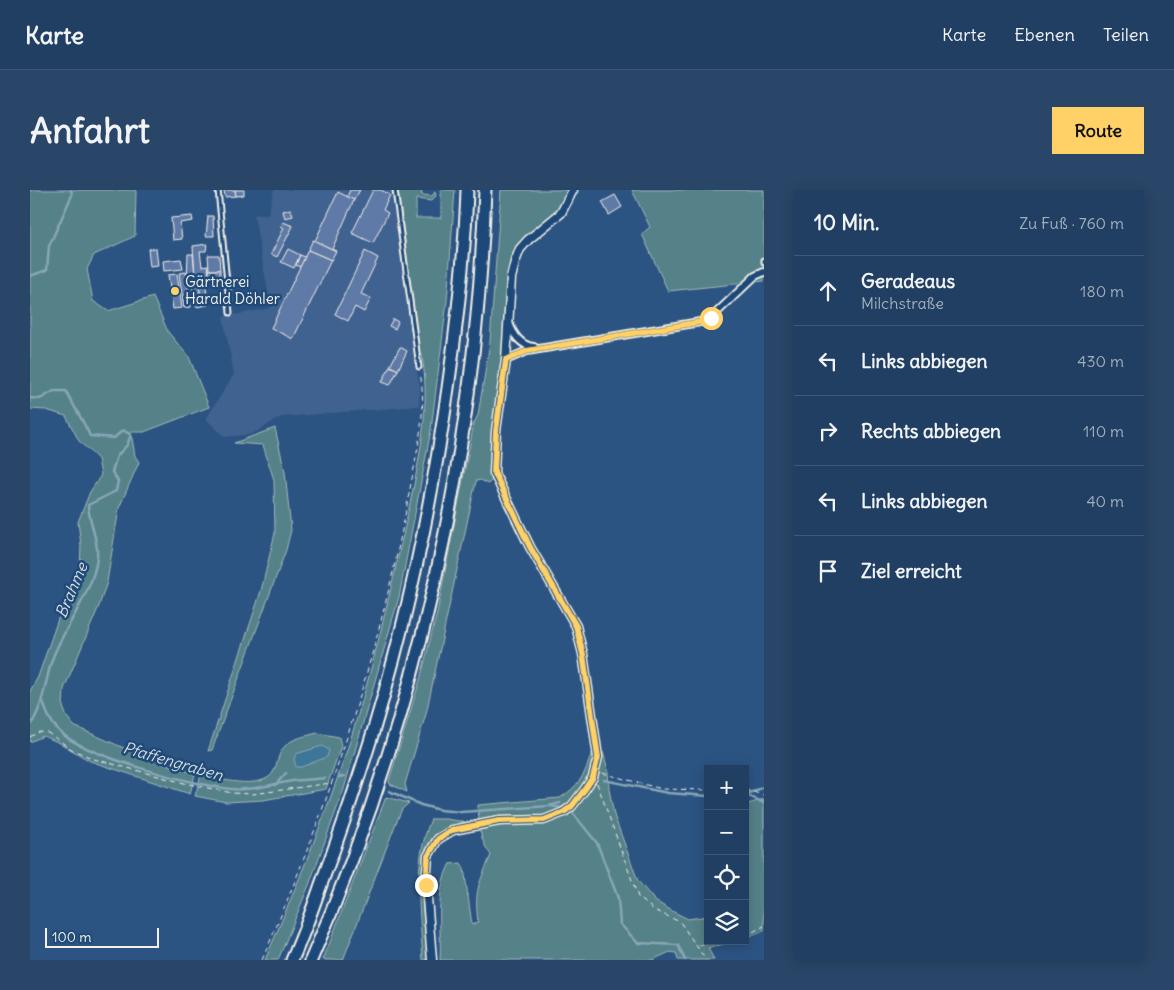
<!DOCTYPE html>
<html lang="de">
<head>
<meta charset="utf-8">
<style>
  :root { --surface:#213f62; --page:#294668; --text:#f1f3f6; --muted:#a2afbe; --line:#3e5877; --accent:#ffd166 }
  body { margin:0; font-family:Delius,sans-serif; background:var(--page); color:var(--text) }
  .controls { position:absolute; right:15px; bottom:15px; display:grid; overflow:hidden; border-radius:0px; box-shadow:0 2px 12px #0003 }
  .controls button { width:45px; height:45px; display:grid; place-items:center; padding:0; border:0; border-bottom:1px solid var(--line); background:var(--surface); color:var(--text); font:25px sans-serif }
  .scale { position:absolute; left:15px; bottom:12px; width:114px; box-sizing:border-box; padding-left:5px; border:2px solid #f4f1e8; border-top:0; font-size:14px; line-height:18px; white-space:nowrap; color:#f4f1e8; -webkit-text-stroke:4px #1f4a7a; paint-order:stroke }
  .stop { position:absolute; width:15px; height:15px; margin:-11px; border:4px solid #ffd166; border-radius:50%; background:#fff }
  .stop.end { background:#ffd166; border-color:#fff; box-shadow:0 1px 5px #0008 }
  .list { margin:0; padding:0; list-style:none }
  h2 { display:flex; justify-content:space-between; align-items:center; height:65px; margin:0; padding:0 20px; font-size:21px }
  h2 small { font-size:16px; font-weight:400; color:var(--muted) }
  .list li { display:grid; grid-template-columns:32px 1fr auto; gap:15px; align-items:center; box-sizing:border-box; height:70px; padding:0 20px; border-top:1px solid var(--line) }
  .list b { display:block; font-size:19px; white-space:nowrap }
  .list p { margin:0; font-size:16px; white-space:nowrap; color:var(--muted) }
  .list em { font-size:16px; font-style:normal; color:var(--muted) }
  .icon { flex:none; width:28px; height:28px; fill:none; stroke:currentColor; stroke-width:2; stroke-linecap:round; stroke-linejoin:round }
  .map { position:relative; flex:none; width:734px; height:770px; overflow:hidden; border-radius:0px }
  header { display:flex; align-items:center; gap:30px; box-sizing:border-box; height:70px; padding:0 25px; background:var(--surface); border-bottom:1px solid var(--line) }
  header strong { font-size:24px }
  nav { display:flex; gap:28px; margin-inline-start:auto; font-size:18px }
  .intro { display:flex; align-items:center; justify-content:space-between; box-sizing:border-box; height:120px; padding:0 30px }
  h1 { margin:0; font-size:35px }
  .button { padding:12px 22px; border-radius:0px; background:var(--accent); color:#111; font-size:18px; font-weight:700 }
  main { display:flex; gap:30px; padding:0 30px }
  aside { flex:1; background:var(--surface); border-radius:0px; box-shadow:0 2px 12px #0003 }
  .map>svg:first-child { display:block }
  .built { fill:#3f6290 }
  .green { fill:#558189; stroke:#a4b9b8 }
  .water { fill:#3e7697; stroke:#87a7b7 }
  .lines { fill:none; stroke-linecap:round; stroke-linejoin:round }
  .stream { stroke:#87a7b7; stroke-width:2.5 }
  .building { fill:#5e7aa7; stroke:#f4f1e8 }
  .service-casing { stroke:#f4f1e8; stroke-width:7 }
  .minor-casing { stroke:#f4f1e8; stroke-width:10 }
  .tertiary-casing { stroke:#f4f1e8; stroke-width:11 }
  .motorway-casing { stroke:#f4f1e8; stroke-width:15 }
  .path { stroke:#f4f1e8; stroke-width:1; stroke-dasharray:5 4; stroke-linecap:butt }
  .service { stroke:#1f4a7a; stroke-width:3 }
  .minor { stroke:#1f4a7a; stroke-width:6 }
  .tertiary { stroke:#1f4a7a; stroke-width:8 }
  .motorway { stroke:#1f4a7a; stroke-width:11 }
  .route { stroke:#ffd166; stroke-width:6 }
  .poi-dot { fill:#ffd166; stroke:#1f4a7a; stroke-width:2 }
  .labels { text-anchor:middle; stroke-width:5; stroke-linejoin:round; paint-order:stroke }
  .poi-label { font-size:15px; fill:#f4f1e8; stroke:#1f4a7a; text-anchor:start }
  .water-label { font-size:16px; font-style:italic; fill:#d9dfdc; stroke:#1f4a7a }
</style>
</head>
<body>
<header>
<strong>Karte</strong>
<nav><a>Karte</a><a>Ebenen</a><a>Teilen</a></nav>
</header>
<div class="intro"><h1>Anfahrt</h1><a class="button">Route</a></div>
<main>
<div class="map">
<svg width="734" height="770" viewBox="0 0 734 770">
  <rect width="100%" height="100%" fill="#2c5483"/>
  <filter id="ink" filterUnits="userSpaceOnUse"><feTurbulence type="fractalNoise" baseFrequency=".02" numOctaves="2"/><feDisplacementMap in="SourceGraphic" scale="10" xChannelSelector="R" yChannelSelector="G"/><feConvolveMatrix kernelMatrix="1 2 1 2 8 2 1 2 1" color-interpolation-filters="sRGB"/></filter>
  <g filter="url(#ink)">
    <polygon class="built" points="244,0 362,0 384,168 390,197 389,216 251,227 222,244 195,247 176,229 204,184 193,127 241,118 224,25 238,24"/>
    <g class="green">
      <polygon points="0,0 106,0 105,46 64,65 57,79 63,111 78,121 123,107 138,142 159,167 179,217 114,242 101,242 105,266 109,272 89,318 77,392 69,416 34,499 33,517 37,527 44,536 103,562 165,584 160,604 60,571 30,553 13,546 0,552 0,501 8,487 28,429 43,403 50,378 51,355 48,332 60,302 71,285 68,269 49,251 36,226 16,220 0,219"/>
      <path d="M 368,0 L 391,0 L 392,5 L 402,6 L 405,2 L 406,6 L 401,11 L 386,9 L 386,28 L 411,28 L 411,0 L 425,0 L 417,111 L 401,240 L 369,407 L 314,599 L 279,695 L 248,770 L 235,770 C 266,698 296,625 320,551 C 342,482 358,412 374,341 C 386,285 402,223 392,165 L 390,167 Z"/>
      <polygon points="471,0 539,0 530,19 492,52 483,65 478,97 463,252 462,290 458,294 451,290 446,291 396,524 375,594 377,602 360,594 359,591 390,490 407,423 444,233 448,225 460,152"/>
      <polygon points="602,0 734,0 734,91 638,101 612,44 620,37"/>
      <polygon points="245,238 255,282 261,340 256,360 182,560 178,561 231,401 245,343 244,290 233,255 204,253"/>
      <path d="M 287,543 L 309,547 L 311,556 L 296,599 L 233,610 L 196,612 L 165,606 L 171,585 C 188,589 229,600 242,584 C 248,575 247,564 255,556 C 262,548 277,546 287,543 Z"/>
      <path d="M 573,562 L 578,580 L 579,599 L 584,625 L 608,691 L 625,711 L 644,722 L 658,729 L 678,726 L 678,751 L 705,751 L 678,758 L 684,770 L 648,770 L 646,763 L 640,762 L 622,770 L 410,770 C 412,740 404,701 420,674 L 431,673 L 434,678 L 442,735 L 448,732 C 444,699 449,694 461,665 C 449,650 449,634 448,615 L 530,608 C 548,597 556,584 561,564 Z"/>
      <polygon points="356,607 379,613 372,619 366,633 313,770 293,770"/>
      <polygon points="734,609 734,741 715,749 715,615"/>
      <path d="M 401,629 L 416,629 L 442,633 C 430,636 415,637 405,645 C 382,663 395,743 399,770 L 393,770 C 390,722 382,674 401,629 Z"/>
    </g>
    <polygon class="water" points="292,556 299,560 297,567 271,577 266,577 264,569 266,564"/>
    <g class="lines">
      <g class="stream">
        <polyline points="0,86 17,80 19,56 42,5 41,0"/>
        <path d="M 0,208 L 10,209 L 24,201 L 36,201 C 44,217 53,230 60,246 L 84,248 L 93,240 L 101,245 L 97,255 L 87,266 L 82,282 L 88,291 L 86,301 L 58,315 C 59,333 69,350 67,368 C 63,402 35,436 23,467 C 15,490 14,516 0,536"/>
        <path d="M 12,508 C 16,521 19,531 29,541 C 54,566 163,595 201,599 C 221,601 238,595 257,592 C 269,589 282,590 295,588"/>
        <polyline points="309,587 315,586"/>
        <polyline points="574,590 638,603 678,606"/>
        <polyline points="245,595 256,583"/>
        <polyline points="359,601 391,615 410,620 431,622 519,616 530,613"/>
        <polyline points="715,604 734,613"/>
        <polyline points="717,604 734,597"/>
        <polyline points="520,616 533,618"/>
        <polyline points="542,622 567,653 588,708 590,734 608,753 648,755 655,770"/>
      </g>
    </g>
    <g class="building">
      <polygon points="194,0 205,0 206,6 195,7"/>
      <polygon points="205,0 214,0 214,5 206,6"/>
      <polygon points="320,0 330,0 324,10 317,7"/>
      <polygon points="343,0 351,0 360,5 353,20 358,23 343,53 322,43"/>
      <polygon points="308,2 324,10 302,59 285,51"/>
      <polygon points="585,5 592,17 579,25 572,12"/>
      <polygon points="261,19 263,26 255,28 253,21"/>
      <polygon points="162,26 163,31 150,33 152,49 143,50 141,28"/>
      <polygon points="178,26 183,26 184,46 176,46"/>
      <polygon points="253,32 263,36 247,67 241,64 254,38 251,36"/>
      <polygon points="283,50 306,61 301,70 278,60"/>
      <polygon points="177,54 176,61 170,61 172,76 178,75 179,84 177,84 178,88 168,89 168,85 165,86 163,56"/>
      <polygon points="126,58 128,76 120,77 118,59"/>
      <polygon points="258,59 270,65 264,78 251,72"/>
      <polygon points="278,60 301,70 263,149 241,138"/>
      <polygon points="335,61 348,68 331,104 341,108 334,122 325,117 318,131 305,124"/>
      <polygon points="158,64 163,64 165,86 168,85 168,89 157,90"/>
      <polygon points="178,65 189,65 190,80 179,80"/>
      <polygon points="270,65 275,67 270,77 266,75"/>
      <polygon points="151,69 153,79 134,81 133,71"/>
      <polygon points="179,80 190,80 190,86 179,87"/>
      <polygon points="156,82 161,117 154,118 149,83"/>
      <polygon points="147,84 152,118 143,119 138,85"/>
      <polygon points="175,88 178,115 172,116 168,89"/>
      <polygon points="168,89 172,116 166,117 161,90"/>
      <polygon points="363,129 368,132 365,139 359,136"/>
      <polygon points="370,157 377,161 368,180 360,176"/>
      <polygon points="360,176 368,180 360,195 352,192"/>
    </g>
    <g class="lines">
      <defs>
        <g id="service">
          <polyline points="188,0 200,123"/>
          <polyline points="365,0 389,177"/>
          <polyline points="734,70 734,73"/>
        </g>
        <g id="minor">
          <path d="M 479,133 C 483,144 491,156 504,157"/>
          <polyline points="476,170 497,161 670,132 681,128 725,86 734,82"/>
        </g>
        <polyline id="tertiary" points="402,770 396,695 398,666 408,649 423,640 469,631 514,630 534,622 542,616 555,599 563,587 568,567 553,464 546,436 500,357 464,283 466,241 476,170 481,88 485,72 490,59 498,50 531,23 543,0"/>
        <g id="motorway">
          <path d="M 262,770 C 278,735 289,698 303,662 C 359,508 395,361 418,198 C 427,133 435,66 437,0"/>
          <path d="M 281,770 C 387,529 446,262 455,0"/>
        </g>
      </defs>
      <use href="#service" class="service-casing"/>
      <use href="#minor" class="minor-casing"/>
      <use href="#tertiary" class="tertiary-casing"/>
      <use href="#motorway" class="motorway-casing"/>
      <g class="path">
        <polyline points="0,547 9,542 18,543 43,560 64,569 154,593 202,603 223,604 301,593"/>
        <polyline points="572,583 632,599 678,600"/>
        <polyline points="567,593 608,707 624,720 650,732 676,770"/>
        <polyline points="715,600 734,605"/>
        <polyline points="715,746 734,736"/>
        <polyline points="669,756 690,751"/>
        <path d="M 232,770 C 297,621 348,469 378,310 C 385,268 398,225 390,183"/>
      </g>
      <use href="#service" class="service"/>
      <use href="#minor" class="minor"/>
      <use href="#tertiary" class="tertiary"/>
      <use href="#motorway" class="motorway"/>
    </g>
  </g>
  <g class="lines" filter="url(#ink)">
    <polyline class="route" points="396,695 398,666 408,649 422,640 469,631 514,630 534,622 542,616 555,599 563,587 568,567 553,464 546,436 500,357 464,282 466,241 476,170 497,161 670,132 681,128"/>
  </g>
  <circle class="poi-dot" cx="145" cy="101" r="5"/>
  <g class="labels">
    <g class="poi-label">
      <text x="155" y="97">Gärtnerei<tspan x="155" dy="17">Harald Döhler</tspan></text>
    </g>
    <g class="water-label">
      <text transform="translate(41 400) rotate(-67)" y="6">Brahme</text>
      <text transform="translate(143 571) rotate(16)" y="6">Pfaffengraben</text>
    </g>
  </g>
</svg>
<div class="controls">
<button>+</button>
<button>−</button>
<button><svg class="icon" aria-label="locate" viewBox="0 0 24 24"><circle cx="12" cy="12" r="6"/><path d="M12 2v4M12 18v4M2 12h4M18 12h4"/></svg></button>
<button><svg class="icon" aria-label="layers" viewBox="0 0 24 24"><path d="M12 4l9 5-9 5-9-5zM3 14l9 5 9-5"/></svg></button>
</div>
<div class="scale">100 m</div>
<div class="stop" style="left:681px;top:128px"></div>
<div class="stop end" style="left:396px;top:695px"></div>
</div>
<aside>
<h2>10 Min.<small>Zu Fuß · 760 m</small></h2>
<ul class="list">
<li><svg class="icon" aria-label="ahead" viewBox="0 0 24 24"><path d="M12 20V5M6 11l6-6 6 6"/></svg><div><b>Geradeaus</b><p>Milchstraße</p></div><em>180 m</em></li>
<li><svg class="icon" aria-label="left" viewBox="0 0 24 24"><path d="M17 20v-9H6M10 6l-5 5 5 5"/></svg><div><b>Links abbiegen</b></div><em>430 m</em></li>
<li><svg class="icon" aria-label="right" viewBox="0 0 24 24"><path d="M7 20v-9h11M14 6l5 5-5 5"/></svg><div><b>Rechts abbiegen</b></div><em>110 m</em></li>
<li><svg class="icon" aria-label="left" viewBox="0 0 24 24"><path d="M17 20v-9H6M10 6l-5 5 5 5"/></svg><div><b>Links abbiegen</b></div><em>40 m</em></li>
<li><svg class="icon" aria-label="arrive" viewBox="0 0 24 24"><path d="M6 21V4h12l-3 4 3 4H6"/></svg><div><b>Ziel erreicht</b></div></li>
</ul>
</aside>
</main>
</body>
</html>
